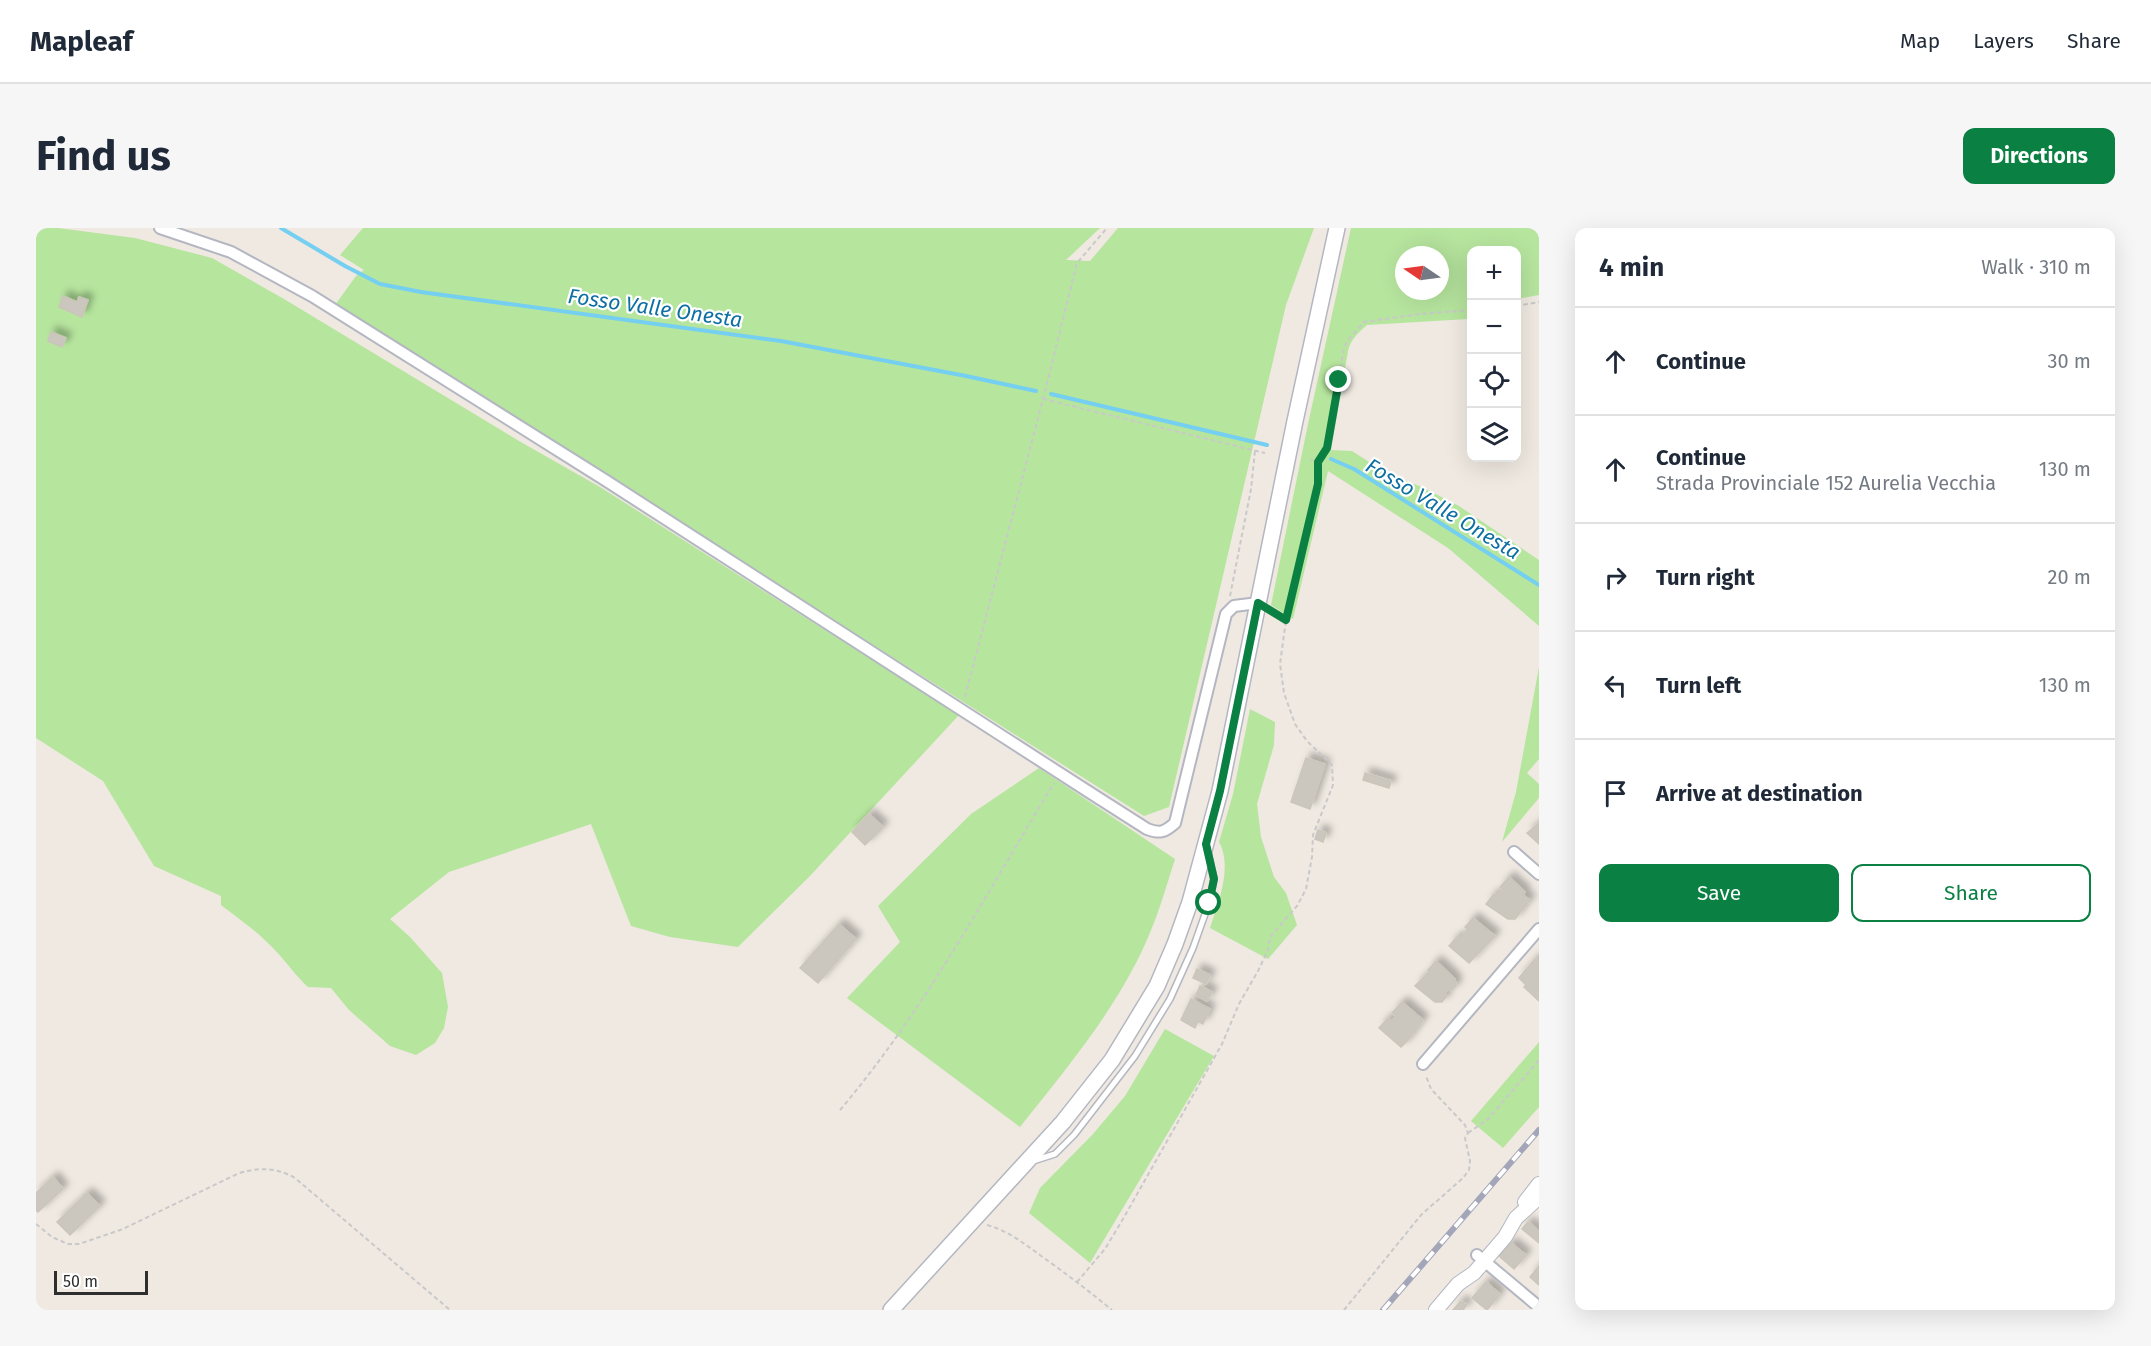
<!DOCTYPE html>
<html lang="en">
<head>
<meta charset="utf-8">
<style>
  :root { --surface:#fff; --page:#f6f6f7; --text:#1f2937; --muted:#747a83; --line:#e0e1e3; --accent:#0b8043 }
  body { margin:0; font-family:"Fira Sans",sans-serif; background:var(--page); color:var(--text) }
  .controls { position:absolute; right:18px; top:18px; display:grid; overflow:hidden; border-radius:12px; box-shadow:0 6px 24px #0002 }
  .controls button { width:54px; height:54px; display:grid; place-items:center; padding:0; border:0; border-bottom:2px solid var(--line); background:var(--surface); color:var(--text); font:30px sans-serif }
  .compass { position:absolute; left:1359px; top:18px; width:54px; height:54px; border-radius:50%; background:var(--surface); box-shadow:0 6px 24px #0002; rotate:283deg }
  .scale { position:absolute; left:18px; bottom:15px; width:94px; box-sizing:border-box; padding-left:6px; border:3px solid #2e2e2e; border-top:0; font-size:16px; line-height:21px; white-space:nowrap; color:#2e2e2e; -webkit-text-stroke:4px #fff; paint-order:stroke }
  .stop { position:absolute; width:18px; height:18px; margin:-14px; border:4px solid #0b8043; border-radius:50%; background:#fff }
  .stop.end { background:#0b8043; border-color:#fff; box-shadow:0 2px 6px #0008 }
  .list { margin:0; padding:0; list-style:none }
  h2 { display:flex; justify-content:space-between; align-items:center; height:78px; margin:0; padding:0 24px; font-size:26px }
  h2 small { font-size:20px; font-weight:400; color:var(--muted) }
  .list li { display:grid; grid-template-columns:39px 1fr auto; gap:18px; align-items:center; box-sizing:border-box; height:108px; padding:0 24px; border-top:2px solid var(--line) }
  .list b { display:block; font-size:22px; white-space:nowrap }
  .list p { margin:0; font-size:20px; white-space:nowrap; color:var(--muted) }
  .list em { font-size:20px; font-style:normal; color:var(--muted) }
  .actions { display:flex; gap:12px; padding:18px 24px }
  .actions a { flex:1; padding:14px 0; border:2px solid var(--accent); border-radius:12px; text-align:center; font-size:21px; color:var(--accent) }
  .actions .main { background:var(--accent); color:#fff }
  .icon { flex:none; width:33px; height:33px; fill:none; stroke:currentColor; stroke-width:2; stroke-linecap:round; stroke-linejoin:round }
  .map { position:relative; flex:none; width:1503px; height:1082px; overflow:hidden; border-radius:12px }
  header { display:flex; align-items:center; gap:36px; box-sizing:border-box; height:84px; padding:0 30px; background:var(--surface); border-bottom:2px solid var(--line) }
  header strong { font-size:28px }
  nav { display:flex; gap:33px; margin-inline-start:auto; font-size:21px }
  .intro { display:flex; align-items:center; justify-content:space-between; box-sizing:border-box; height:144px; padding:0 36px }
  h1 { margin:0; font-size:42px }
  .button { padding:15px 27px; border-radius:12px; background:var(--accent); color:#fff; font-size:21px; font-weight:700 }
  main { display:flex; gap:36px; padding:0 36px }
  aside { flex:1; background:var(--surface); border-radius:12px; box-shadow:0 6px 24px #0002 }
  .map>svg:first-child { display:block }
  .green { fill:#b6e59e; fill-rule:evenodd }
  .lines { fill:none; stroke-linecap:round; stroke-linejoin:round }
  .stream { stroke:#75cff0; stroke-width:4 }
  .building { fill:#cbc7bf; stroke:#cbc5ba; stroke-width:1.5; filter:url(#shadow) }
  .service-casing { stroke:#b4b7c1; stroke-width:8 }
  .minor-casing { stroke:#b4b7c1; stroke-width:14 }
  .tertiary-casing { stroke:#b4b7c1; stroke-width:16 }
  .secondary-casing { stroke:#b4b7c1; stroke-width:18 }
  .path { stroke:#c9c9c9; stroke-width:2; stroke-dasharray:4.5 3; stroke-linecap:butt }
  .service { stroke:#fff; stroke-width:5 }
  .minor { stroke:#fff; stroke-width:10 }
  .tertiary { stroke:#fff; stroke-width:14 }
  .secondary { stroke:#fff; stroke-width:15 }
  .rail-casing { stroke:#a3a6b8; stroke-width:6 }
  .rail { stroke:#fff; stroke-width:4; stroke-dasharray:11; stroke-linecap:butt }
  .route { stroke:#0b8043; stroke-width:8 }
  .labels { text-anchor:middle; stroke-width:4.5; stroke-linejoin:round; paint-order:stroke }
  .water-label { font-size:21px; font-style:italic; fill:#0d6fa3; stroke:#fff }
</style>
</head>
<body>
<header>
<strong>Mapleaf</strong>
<nav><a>Map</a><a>Layers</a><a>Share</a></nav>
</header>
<div class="intro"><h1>Find us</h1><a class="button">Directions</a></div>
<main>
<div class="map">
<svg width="1503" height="1082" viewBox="0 0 1503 1082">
  <defs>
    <filter id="shadow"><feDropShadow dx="5.5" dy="-5.5" stdDeviation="3" flood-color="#0004"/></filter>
  </defs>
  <rect width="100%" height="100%" fill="#efe9e1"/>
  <g class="green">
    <path d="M 0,0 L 22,0 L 99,10 L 176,30 L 248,71 L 483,213 L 564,259 L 923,487 L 773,649 L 702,719 L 634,709 L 595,698 L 555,596 L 413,644 L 354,691 L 374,709 L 406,745 L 412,779 L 408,800 L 399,815 L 380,827 L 354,818 L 313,782 L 295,760 L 272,759 C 258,746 250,733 237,720 C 221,703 203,691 185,677 L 185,668 L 118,638 L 67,553 L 0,510 Z"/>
    <polygon points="327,0 1064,0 1030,32 1054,33 1082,0 1278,0 1250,77 1133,579 1108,588 299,77 320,48 328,42 304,27"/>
    <path d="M 1315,0 L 1503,0 L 1503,67 L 1481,71 L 1480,22 L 1436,22 L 1435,72 L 1431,70 L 1432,91 L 1331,97 C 1322,105 1315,111 1312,123 L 1295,222 L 1316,223 L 1352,246 L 1386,259 L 1423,278 L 1503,332 L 1503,398 L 1412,320 L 1292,243 L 1257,391 L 1235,377 L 1272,196 ZM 1368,27 L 1404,27 L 1404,63 L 1368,63 Z"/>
    <polygon points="1503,439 1503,531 1491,545 1503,556 1503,570 1466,614 1480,564"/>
    <path d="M 1214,481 L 1239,494 L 1238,517 L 1221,576 L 1225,609 L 1238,649 L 1250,665 L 1261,697 L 1232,731 L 1174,700 C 1182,675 1197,639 1183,614 L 1197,566 Z"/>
    <path d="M 1003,540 L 1139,631 C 1130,659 1122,688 1110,714 C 1080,782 1030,841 984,899 L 811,770 L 864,714 L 842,678 L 935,586 Z"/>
    <polygon points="1129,801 1178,828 1054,1035 993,985 1004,960 1057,906 1089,868"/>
    <polygon points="1503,814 1503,879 1467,920 1435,893"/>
  </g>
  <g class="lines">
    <g class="stream">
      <polyline points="245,0 309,38 344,56 385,64 745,113 930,148 1000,163"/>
      <polyline points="1015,166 1231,217"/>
      <polyline points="1295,231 1318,241 1503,357"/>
    </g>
  </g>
  <g class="building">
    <polygon points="27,68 41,74 43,69 52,72 46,89 23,79"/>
    <polygon points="15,104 30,110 26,119 12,113"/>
    <polygon points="1270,530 1289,536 1274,581 1255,574"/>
    <polygon points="1329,545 1355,553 1353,560 1327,552"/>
    <polygon points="833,586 847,599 829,617 816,604"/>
    <polygon points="1503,595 1503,616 1491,605"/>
    <polygon points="1282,602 1290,605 1287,614 1279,611"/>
    <polygon points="1473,649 1489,664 1487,667 1494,672 1479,691 1472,691 1450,676 1458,666 1460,668 1467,661 1464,659"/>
    <polygon points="1437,690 1459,708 1433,735 1413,718 1421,709 1424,711 1432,701 1429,699"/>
    <polygon points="803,696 820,711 782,755 764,740"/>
    <polygon points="1499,731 1503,732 1503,773 1488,759 1490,757 1483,750"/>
    <polygon points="1400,733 1419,751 1420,758 1415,763 1413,761 1408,766 1411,768 1406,774 1399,774 1379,758 1394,743 1392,742"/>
    <polygon points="1161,741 1174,747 1170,756 1157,750"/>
    <polygon points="1164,758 1176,764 1171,773 1160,767"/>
    <polygon points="1155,771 1174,781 1167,796 1162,793 1159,800 1145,792"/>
    <polygon points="1366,774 1387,792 1372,812 1365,819 1343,800 1352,790 1356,793 1360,788 1356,785"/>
    <polygon points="17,949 27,961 2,984 0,982 0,965"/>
    <polygon points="51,965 64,978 34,1007 21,994"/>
    <polygon points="1492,994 1503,1004 1503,1015 1486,1001"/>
    <polygon points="1475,1015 1490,1027 1478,1041 1463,1028"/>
    <polygon points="1503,1038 1503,1057 1494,1049"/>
    <polygon points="1450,1054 1464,1066 1451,1082 1436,1070"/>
    <polygon points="1425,1073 1431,1077 1427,1082 1417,1082"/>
  </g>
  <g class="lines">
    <defs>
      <polyline id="service" points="997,933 1019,926 1038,907 1099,828 1134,771 1157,720 1173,675 1178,651 1172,625"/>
      <g id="minor">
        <path d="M 124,0 L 195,24 L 276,68 L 569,252 L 1053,564 L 1111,601 C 1124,606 1129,604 1139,595 L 1190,386 L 1198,378 L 1222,375"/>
        <polyline points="1478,624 1503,646"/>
        <polyline points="1387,836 1503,701"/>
        <polyline points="1441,1027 1503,1079"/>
      </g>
      <g id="tertiary">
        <polyline points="1489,974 1503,956"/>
        <polyline points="1400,1082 1422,1056 1438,1045 1469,1009 1480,990 1503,969"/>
      </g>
      <polyline id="secondary" points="855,1082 1027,894 1076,832 1121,758 1139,716 1154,674 1184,563 1259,193 1301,0"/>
    </defs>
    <use href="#service" class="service-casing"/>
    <use href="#minor" class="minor-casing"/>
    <use href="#tertiary" class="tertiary-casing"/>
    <use href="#secondary" class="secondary-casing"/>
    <g class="path">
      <polyline points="1480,78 1503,74"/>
      <polyline points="1007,171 1229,225"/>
      <polyline points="1282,234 1291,220 1308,120 1312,112 1328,94 1383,86 1436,82"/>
      <polyline points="1194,368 1215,261 1219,223"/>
      <polyline points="1235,382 1250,392"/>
      <polyline points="929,469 1007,171 1041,35 1071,0"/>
      <path d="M 804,882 C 888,783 950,666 1018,555"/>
      <polyline points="1432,905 1452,891 1503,832"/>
      <path d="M 0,996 L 16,1009 L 32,1016 L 43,1016 L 87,1001 L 201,946 C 221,939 240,939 259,950 L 414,1082"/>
      <path d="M 951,997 C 973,1003 990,1017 1008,1030 C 1032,1047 1054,1064 1076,1082"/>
      <polyline points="1041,1054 1069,1021 1087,991 1186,816 1203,776 1222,743 1232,722 1234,709 1261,678 1270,661 1276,629 1277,607 1297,557 1296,537 1271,513 1259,496 1248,465 1244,436 1250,392 1282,256 1282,234 1275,232"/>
      <polyline points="1308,1082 1385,987 1427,950 1433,942 1434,933 1429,910 1432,905 1429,897 1395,861 1390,848"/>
    </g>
    <use href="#service" class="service"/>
    <use href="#minor" class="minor"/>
    <use href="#tertiary" class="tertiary"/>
    <use href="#secondary" class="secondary"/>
    <defs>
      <polyline id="rail" points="1347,1082 1503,902"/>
    </defs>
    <use href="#rail" class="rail-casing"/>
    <use href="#rail" class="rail"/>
  </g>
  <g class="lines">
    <polyline class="route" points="1173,675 1178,651 1170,616 1184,563 1222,375 1250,392 1282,256 1282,234 1291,220 1303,152"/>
  </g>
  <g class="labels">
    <g class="water-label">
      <text transform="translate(619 80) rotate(8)" y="7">Fosso Valle Onesta</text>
      <text transform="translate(1407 281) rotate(31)" y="7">Fosso Valle Onesta</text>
    </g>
  </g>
</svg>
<div class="controls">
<button>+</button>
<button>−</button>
<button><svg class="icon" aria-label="locate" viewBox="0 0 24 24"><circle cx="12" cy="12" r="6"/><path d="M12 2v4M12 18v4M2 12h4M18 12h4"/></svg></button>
<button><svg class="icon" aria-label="layers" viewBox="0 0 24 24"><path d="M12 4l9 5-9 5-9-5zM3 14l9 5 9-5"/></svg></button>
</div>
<svg class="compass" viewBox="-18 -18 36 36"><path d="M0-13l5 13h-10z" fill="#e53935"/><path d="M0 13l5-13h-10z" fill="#747a83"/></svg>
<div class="scale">50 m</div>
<div class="stop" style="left:1173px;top:675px"></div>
<div class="stop end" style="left:1303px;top:152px"></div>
</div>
<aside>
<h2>4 min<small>Walk · 310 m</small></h2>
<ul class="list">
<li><svg class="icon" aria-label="ahead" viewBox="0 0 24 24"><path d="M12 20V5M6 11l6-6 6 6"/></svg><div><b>Continue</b></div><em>30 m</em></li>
<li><svg class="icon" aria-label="ahead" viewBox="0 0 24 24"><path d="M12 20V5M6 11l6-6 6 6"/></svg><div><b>Continue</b><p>Strada Provinciale 152 Aurelia Vecchia</p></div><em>130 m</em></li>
<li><svg class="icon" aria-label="right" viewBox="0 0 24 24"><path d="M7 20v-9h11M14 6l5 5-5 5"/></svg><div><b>Turn right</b></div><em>20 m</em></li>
<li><svg class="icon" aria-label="left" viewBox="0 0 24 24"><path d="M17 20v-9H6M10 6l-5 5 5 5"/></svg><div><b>Turn left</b></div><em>130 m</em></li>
<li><svg class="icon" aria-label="arrive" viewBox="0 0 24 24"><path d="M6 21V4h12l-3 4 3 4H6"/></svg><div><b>Arrive at destination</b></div></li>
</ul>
<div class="actions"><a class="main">Save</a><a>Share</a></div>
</aside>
</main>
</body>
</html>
